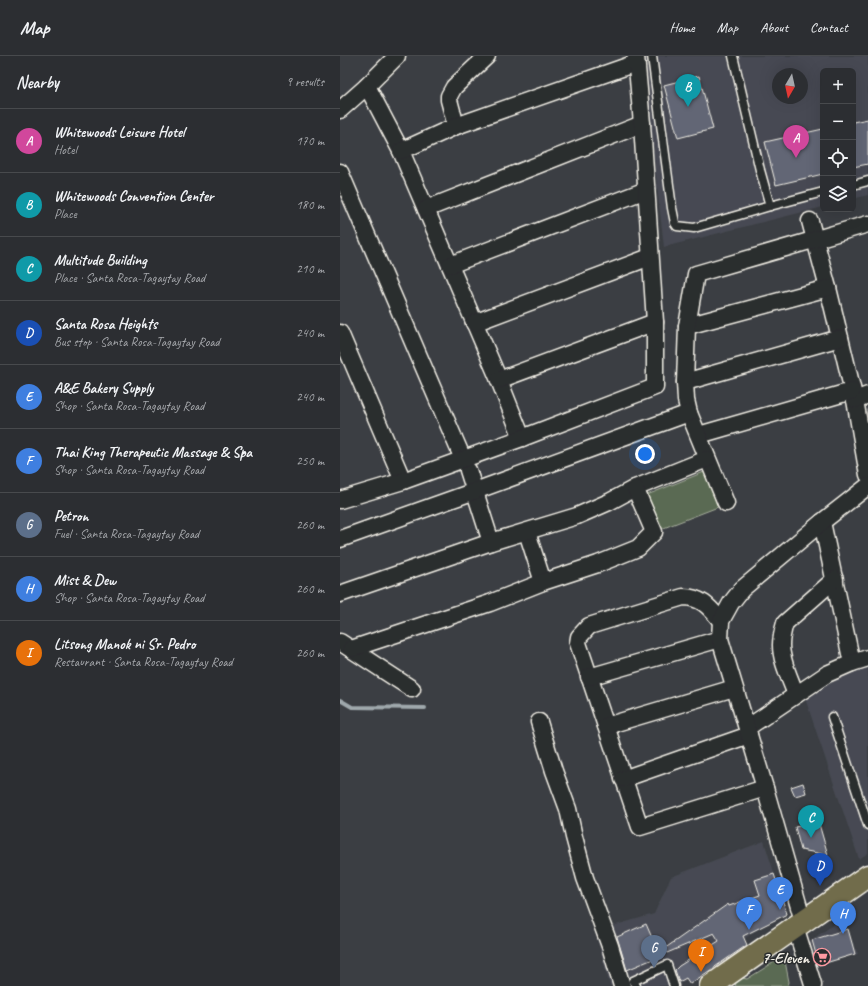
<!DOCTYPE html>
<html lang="en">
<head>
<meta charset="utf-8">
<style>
  :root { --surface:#2c2e32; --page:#34363a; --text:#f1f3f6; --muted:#a6a8ac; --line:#484a4d; --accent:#ea580c }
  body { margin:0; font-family:Caveat,sans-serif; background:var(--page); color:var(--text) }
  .controls { position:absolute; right:12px; top:12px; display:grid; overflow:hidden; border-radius:6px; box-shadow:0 4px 16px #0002 }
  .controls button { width:36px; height:36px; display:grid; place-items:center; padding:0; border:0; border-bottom:1px solid var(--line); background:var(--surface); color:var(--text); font:20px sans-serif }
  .compass { position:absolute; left:432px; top:12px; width:36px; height:36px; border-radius:50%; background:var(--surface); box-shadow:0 4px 16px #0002; rotate:189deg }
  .you { position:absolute; left:305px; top:398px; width:14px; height:14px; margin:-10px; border:3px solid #fff; border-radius:50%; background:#1a73e8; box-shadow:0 0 0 6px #1a73e833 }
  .badge { display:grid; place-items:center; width:26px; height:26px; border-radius:50%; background:var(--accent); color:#fff; font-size:13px; font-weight:700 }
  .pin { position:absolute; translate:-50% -33px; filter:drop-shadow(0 1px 2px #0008) }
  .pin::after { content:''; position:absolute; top:21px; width:14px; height:12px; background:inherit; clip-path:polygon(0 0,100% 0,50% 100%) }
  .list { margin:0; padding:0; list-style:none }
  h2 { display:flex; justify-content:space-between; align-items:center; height:52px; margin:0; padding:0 16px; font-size:17px }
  h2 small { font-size:13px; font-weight:400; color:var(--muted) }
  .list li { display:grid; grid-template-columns:26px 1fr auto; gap:12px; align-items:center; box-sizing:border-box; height:64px; padding:0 16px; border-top:1px solid var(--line) }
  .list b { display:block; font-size:15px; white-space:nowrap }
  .list p { margin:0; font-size:13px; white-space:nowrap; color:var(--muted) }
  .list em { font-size:13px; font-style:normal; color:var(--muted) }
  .icon { flex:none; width:22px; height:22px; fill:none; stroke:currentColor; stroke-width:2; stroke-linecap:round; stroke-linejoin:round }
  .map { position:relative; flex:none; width:528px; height:930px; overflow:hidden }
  header { display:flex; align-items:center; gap:24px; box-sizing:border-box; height:56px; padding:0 20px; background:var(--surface); border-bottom:1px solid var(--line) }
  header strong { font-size:19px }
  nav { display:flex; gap:22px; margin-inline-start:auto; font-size:14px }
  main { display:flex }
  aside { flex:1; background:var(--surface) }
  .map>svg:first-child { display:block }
  .built { fill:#474a52; fill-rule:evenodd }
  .green { fill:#5a6a52; stroke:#a7ae9d }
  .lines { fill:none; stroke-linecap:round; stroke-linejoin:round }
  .stream { stroke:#9fa8ac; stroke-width:4 }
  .building { fill:#626675; stroke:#f4f1e8 }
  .lane-casing { stroke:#f4f1e8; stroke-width:11 }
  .street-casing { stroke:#f4f1e8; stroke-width:19 }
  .primary-casing { stroke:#f4f1e8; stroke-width:25 }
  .lane { stroke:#2a2d2e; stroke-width:8 }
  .street { stroke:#2a2d2e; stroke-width:16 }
  .primary { stroke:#716c4b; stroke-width:22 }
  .labels { text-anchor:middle; stroke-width:3; stroke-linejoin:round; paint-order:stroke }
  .poi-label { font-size:16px; font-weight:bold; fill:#f4f1e8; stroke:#2a2d2e; text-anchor:end }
</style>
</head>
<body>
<header>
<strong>Map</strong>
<nav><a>Home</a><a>Map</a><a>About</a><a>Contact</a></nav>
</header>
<main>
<aside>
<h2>Nearby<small>9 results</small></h2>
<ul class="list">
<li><span class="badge" style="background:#d1479c">A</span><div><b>Whitewoods Leisure Hotel</b><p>Hotel</p></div><em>170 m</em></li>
<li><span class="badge" style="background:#0f9aa8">B</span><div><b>Whitewoods Convention Center</b><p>Place</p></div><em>180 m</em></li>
<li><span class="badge" style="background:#0f9aa8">C</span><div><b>Multitude Building</b><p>Place · Santa Rosa-Tagaytay Road</p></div><em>210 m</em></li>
<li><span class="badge" style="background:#1a4fb4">D</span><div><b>Santa Rosa Heights</b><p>Bus stop · Santa Rosa-Tagaytay Road</p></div><em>240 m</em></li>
<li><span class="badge" style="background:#3f7fe0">E</span><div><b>A&amp;E Bakery Supply</b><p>Shop · Santa Rosa-Tagaytay Road</p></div><em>240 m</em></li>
<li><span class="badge" style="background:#3f7fe0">F</span><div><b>Thai King Therapeutic Massage &amp; Spa</b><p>Shop · Santa Rosa-Tagaytay Road</p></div><em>250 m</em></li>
<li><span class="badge" style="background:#5c6f8a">G</span><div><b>Petron</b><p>Fuel · Santa Rosa-Tagaytay Road</p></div><em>260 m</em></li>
<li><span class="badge" style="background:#3f7fe0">H</span><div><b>Mist &amp; Dew</b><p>Shop · Santa Rosa-Tagaytay Road</p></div><em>260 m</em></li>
<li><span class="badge" style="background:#e8710a">I</span><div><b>Litsong Manok ni Sr. Pedro</b><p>Restaurant · Santa Rosa-Tagaytay Road</p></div><em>260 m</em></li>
</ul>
</aside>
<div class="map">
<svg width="528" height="930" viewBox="0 0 528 930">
  <rect width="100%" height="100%" fill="#3b3e43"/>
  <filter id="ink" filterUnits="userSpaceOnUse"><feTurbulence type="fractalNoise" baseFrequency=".025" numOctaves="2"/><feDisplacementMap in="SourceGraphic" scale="8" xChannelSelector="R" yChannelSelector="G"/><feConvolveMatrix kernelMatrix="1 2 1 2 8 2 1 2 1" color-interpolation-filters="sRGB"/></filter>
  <g filter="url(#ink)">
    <g class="built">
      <path d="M 302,0 L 528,0 L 528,139 L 513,143 L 513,15 L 483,15 L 483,151 L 324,191 ZM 438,18 L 462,18 L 462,42 L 438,42 Z"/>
      <polygon points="528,608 528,797 519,803 465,642 507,614"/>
      <polygon points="424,785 446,854 337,930 270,930 255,875 314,858 331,821"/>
      <polygon points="503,862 518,898 471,912 464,889"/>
    </g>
    <g class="green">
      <polygon points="364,416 378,451 321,473 307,439"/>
      <polygon points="444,900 449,926 448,930 395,930 396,927 402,922 407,923"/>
    </g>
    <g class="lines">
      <polyline class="stream" points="0,644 12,651 85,652"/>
    </g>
    <g class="building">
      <polygon points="359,20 373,73 338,82 324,29"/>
      <polygon points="528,63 528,108 513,111 513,66"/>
      <polygon points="483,73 483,118 436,129 425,86"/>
      <polygon points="463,727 466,737 455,740 451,731"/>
      <polygon points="469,768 469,770 479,768 488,799 461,794 455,771"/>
      <polygon points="434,818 447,858 403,880 407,889 350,928 346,922 339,926 335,914 339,910 379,885 374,877 327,897 324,893 388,848 389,850 420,839 415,824"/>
      <polygon points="306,868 320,900 287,914 277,881"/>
      <polygon points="508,873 515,898 479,909 472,884"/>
    </g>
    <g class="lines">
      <defs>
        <g id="lane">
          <polyline points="312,0 332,152 335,167 337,170 354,172 430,150 483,136"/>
          <polyline points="393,0 420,114 430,150"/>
          <polyline points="513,129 528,125"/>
          <polyline points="492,661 528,769"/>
          <polyline points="296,930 293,925 327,909 334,930"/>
        </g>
        <g id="street">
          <polyline points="27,30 61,95 159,324 182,382"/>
          <polyline points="0,54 27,30 57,0"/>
          <polyline points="116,70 109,44 109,40 114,31 147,0"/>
          <polyline points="61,95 116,70 296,7"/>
          <polyline points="0,116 123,403"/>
          <polyline points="86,153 302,68"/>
          <polyline points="470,165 488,232 515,344 528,419"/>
          <polyline points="110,209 306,134"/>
          <polyline points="134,267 310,201"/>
          <polyline points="347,270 488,232"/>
          <polyline points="0,277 63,425"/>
          <polyline points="159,324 315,266"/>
          <polyline points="345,326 500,282"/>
          <polyline points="515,344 528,339"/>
          <polyline points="359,379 512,335"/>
          <polyline points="128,414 151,486"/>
          <polyline points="0,444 63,425 182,382 315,331 315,266 302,68 296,0"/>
          <polyline points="386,447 349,357 346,344 345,326 347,270 356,218 528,168"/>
          <polyline points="482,466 512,607"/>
          <polyline points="187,476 203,526"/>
          <polyline points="0,483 135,435 349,357"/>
          <polyline points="0,538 151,486 237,460 269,446 295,432 367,403"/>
          <path d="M 381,565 C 370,552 362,541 343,541 L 249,570 L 239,581 L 238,587 L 300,771 L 425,732"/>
          <polyline points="0,586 72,633"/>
          <polyline points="11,593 150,547 203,526 258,508 298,492 314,476 295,432"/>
          <polyline points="249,621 380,583"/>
          <path d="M 456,639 C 451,624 441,606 441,589 C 441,582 443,574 445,567 L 495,523"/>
          <polyline points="199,666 214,715 228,753 234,781 245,822 270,890 282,930"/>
          <polyline points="266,670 394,632"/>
          <polyline points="407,672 487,618 512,607 528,602"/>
          <polyline points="283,723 409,679"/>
          <polyline points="463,865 425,732 380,583 381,565 391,547 402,533 482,466 528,430"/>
          <polyline points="455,870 473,928 473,930"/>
        </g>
        <polyline id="primary" points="371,930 528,820"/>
      </defs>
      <use href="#lane" class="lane-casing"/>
      <use href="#street" class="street-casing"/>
      <use href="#primary" class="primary-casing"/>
      <use href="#lane" class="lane"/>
      <use href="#street" class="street"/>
      <use href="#primary" class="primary"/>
    </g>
  </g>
  <defs>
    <symbol id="supermarket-ring" viewBox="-11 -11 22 22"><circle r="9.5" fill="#2a2d2e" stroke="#ff9aa2" stroke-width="1.5"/><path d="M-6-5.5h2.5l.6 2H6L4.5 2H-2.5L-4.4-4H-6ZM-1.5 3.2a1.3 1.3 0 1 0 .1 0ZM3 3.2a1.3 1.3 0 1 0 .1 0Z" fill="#ff9aa2"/></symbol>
  </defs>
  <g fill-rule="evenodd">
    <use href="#supermarket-ring" x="472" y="891" width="20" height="20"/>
  </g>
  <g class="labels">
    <g class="poi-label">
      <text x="469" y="907">7-Eleven</text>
    </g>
  </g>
</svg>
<div class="controls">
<button>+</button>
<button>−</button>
<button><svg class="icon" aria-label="locate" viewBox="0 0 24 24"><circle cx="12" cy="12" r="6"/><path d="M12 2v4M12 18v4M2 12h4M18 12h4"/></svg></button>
<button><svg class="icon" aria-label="layers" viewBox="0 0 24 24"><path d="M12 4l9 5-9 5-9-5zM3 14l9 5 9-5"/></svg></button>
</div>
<svg class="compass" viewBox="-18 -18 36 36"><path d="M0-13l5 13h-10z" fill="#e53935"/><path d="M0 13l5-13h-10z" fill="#a6a8ac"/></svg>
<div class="you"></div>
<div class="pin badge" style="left:456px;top:102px;background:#d1479c">A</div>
<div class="pin badge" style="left:348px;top:51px;background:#0f9aa8">B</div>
<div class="pin badge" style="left:471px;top:782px;background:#0f9aa8">C</div>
<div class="pin badge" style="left:480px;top:830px;background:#1a4fb4">D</div>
<div class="pin badge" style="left:440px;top:854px;background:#3f7fe0">E</div>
<div class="pin badge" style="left:409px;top:874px;background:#3f7fe0">F</div>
<div class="pin badge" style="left:314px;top:912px;background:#5c6f8a">G</div>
<div class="pin badge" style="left:503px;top:878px;background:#3f7fe0">H</div>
<div class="pin badge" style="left:361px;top:916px;background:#e8710a">I</div>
</div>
</main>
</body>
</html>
